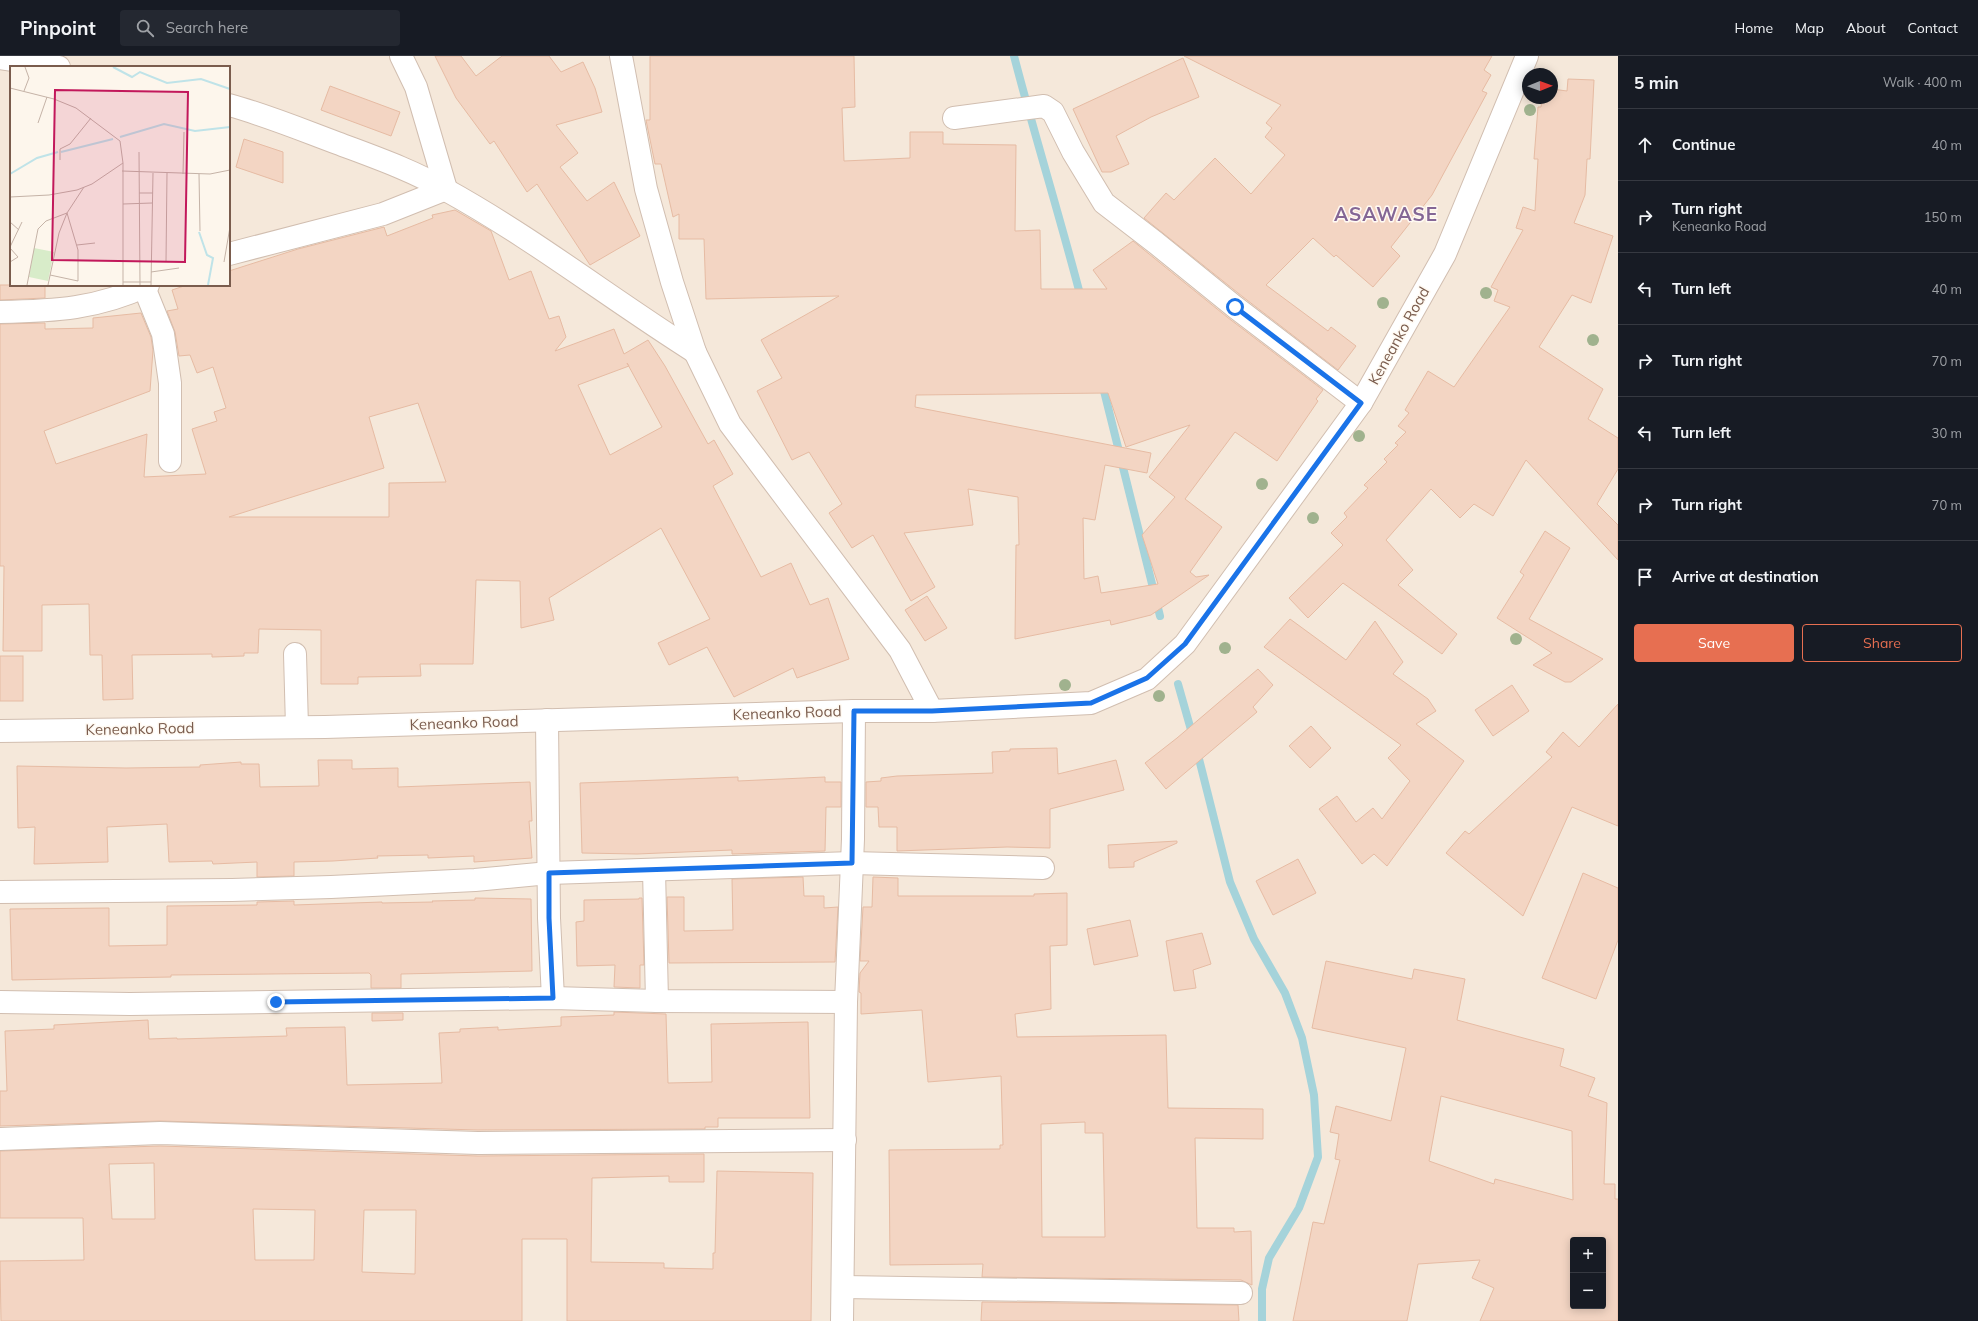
<!DOCTYPE html>
<html lang="en">
<head>
<meta charset="utf-8">
<style>
  :root { --surface:#171b24; --page:#242831; --text:#f1f3f6; --muted:#9ea1a6; --line:#363941; --accent:#e76f51 }
  body { margin:0; font-family:Mulish,sans-serif; background:var(--page); color:var(--text) }
  .controls { position:absolute; right:12px; bottom:12px; display:grid; overflow:hidden; border-radius:4px; box-shadow:0 2px 10px #0003 }
  .controls button { width:36px; height:36px; display:grid; place-items:center; padding:0; border:0; border-bottom:1px solid var(--line); background:var(--surface); color:var(--text); font:20px sans-serif }
  .compass { position:absolute; left:1522px; top:12px; width:36px; height:36px; border-radius:50%; background:var(--surface); box-shadow:0 2px 10px #0003; rotate:89deg }
  .stop { position:absolute; width:12px; height:12px; margin:-9px; border:3px solid #1a73e8; border-radius:50%; background:#fff }
  .stop.end { background:#1a73e8; border-color:#fff; box-shadow:0 1px 4px #0008 }
  .list { margin:0; padding:0; list-style:none }
  h2 { display:flex; justify-content:space-between; align-items:center; height:52px; margin:0; padding:0 16px; font-size:17px }
  h2 small { font-size:13px; font-weight:400; color:var(--muted) }
  .list li { display:grid; grid-template-columns:26px 1fr auto; gap:12px; align-items:center; box-sizing:border-box; height:72px; padding:0 16px; border-top:1px solid var(--line) }
  .list b { display:block; font-size:15px; white-space:nowrap }
  .list p { margin:0; font-size:13px; white-space:nowrap; color:var(--muted) }
  .list em { font-size:13px; font-style:normal; color:var(--muted) }
  .actions { display:flex; gap:8px; padding:12px 16px }
  .actions a { flex:1; padding:9px 0; border:1px solid var(--accent); border-radius:4px; text-align:center; font-size:14px; color:var(--accent) }
  .actions .main { background:var(--accent); color:#fff }
  .icon { flex:none; width:22px; height:22px; fill:none; stroke:currentColor; stroke-width:2; stroke-linecap:round; stroke-linejoin:round }
  .map { position:relative; flex:none; width:1618px; height:1265px; overflow:hidden }
  header { display:flex; align-items:center; gap:24px; box-sizing:border-box; height:56px; padding:0 20px; background:var(--surface); border-bottom:1px solid var(--line) }
  header strong { font-size:19px }
  nav { display:flex; gap:22px; margin-inline-start:auto; font-size:14px }
  .search { width:280px; height:36px; background:var(--page); display:flex; align-items:center; gap:10px; box-sizing:border-box; padding:0 14px; border-radius:4px; color:var(--muted); font-size:15px }
  main { display:flex }
  aside { flex:1; background:var(--surface) }
  .map>svg:first-child { display:block }
  .residential { fill:#f5e8da; fill-rule:evenodd }
  .lines { fill:none; stroke-linecap:round; stroke-linejoin:round }
  .stream { stroke:#a5d3da; stroke-width:8 }
  .building { fill:#f3d5c3; stroke:#e6bba3; fill-rule:evenodd }
  .minor-casing { stroke:#d1beb0; stroke-width:24 }
  .minor { stroke:#fff; stroke-width:22 }
  .tree { fill:#a0b28e }
  .route { stroke:#1a73e8; stroke-width:5 }
  .labels { text-anchor:middle; stroke-width:3; stroke-linejoin:round; paint-order:stroke }
  .street-label { font-size:15px; fill:#7a5c4d; stroke:#fffaf3 }
  .district-label { font-size:19px; font-weight:bold; letter-spacing:1px; fill:#846695; stroke:#fffaf3 }
  .inset-river { fill:none; stroke:#bfe3e8; stroke-width:2 }
  .inset-road { fill:none; stroke:#c5b3a7; stroke-width:1 }
  .view { fill:#c2185b; fill-opacity:0.15; stroke:#c2185b; stroke-width:2 }
  .inset-edge { fill:none; stroke:#7a5c4d; stroke-width:2 }
</style>
</head>
<body>
<header>
<strong>Pinpoint</strong>
<div class="search"><svg class="icon" aria-label="search" viewBox="0 0 24 24"><circle cx="10" cy="10" r="6"/><path d="M15 15l6 6"/></svg>Search here</div>
<nav><a>Home</a><a>Map</a><a>About</a><a>Contact</a></nav>
</header>
<main>
<div class="map">
<svg width="1618" height="1265" viewBox="0 0 1618 1265">
  <rect width="100%" height="100%" fill="#fdf6ec"/>
  <path class="residential" d="M 0,0 L 1618,0 L 1618,1265 L 0,1265 ZM 11,11 L 229,11 L 229,229 L 11,229 ZM 1528,18 L 1552,18 L 1552,42 L 1528,42 ZM 1573,1184 L 1603,1184 L 1603,1250 L 1573,1250 Z"/>
  <g class="lines">
    <g class="stream">
      <path d="M 1014,0 C 1035,81 1060,161 1081,242"/>
      <polyline points="1102,327 1160,560"/>
      <polyline points="1178,628 1193,681"/>
      <polyline points="1197,695 1230,826 1254,883 1285,937 1302,982 1314,1039 1318,1101 1299,1152 1269,1202 1262,1233 1262,1265"/>
    </g>
  </g>
  <g class="building">
    <polygon points="435,0 461,0 476,20 502,0 549,0 561,16 583,6 595,32 602,56 556,69 578,97 560,111 587,145 614,126 640,180 590,209 537,128 527,136 494,85 490,88 456,42"/>
    <path d="M 650,0 L 854,0 L 855,51 L 842,52 L 844,105 L 910,102 L 910,76 L 943,76 L 943,88 L 1016,89 L 1015,175 L 1040,174 L 1041,233 L 1107,233 L 1093,214 L 1133,185 L 1227,261 L 1323,334 L 1316,343 L 1318,345 L 1277,405 L 1235,376 L 1185,443 L 1222,471 L 1190,516 L 1196,521 L 1209,519 L 1151,559 L 1111,569 L 1110,564 L 1015,583 L 1016,489 L 1019,489 L 1018,441 L 968,433 L 973,469 L 904,477 L 935,531 L 911,545 L 873,479 L 852,492 L 829,457 L 842,448 L 809,396 L 792,404 L 757,335 L 782,322 L 761,284 L 839,240 L 706,243 L 704,183 L 679,183 L 679,158 L 673,161 L 661,108 L 655,108 L 646,64 L 650,64 ZM 1108,337 L 1126,391 L 1190,369 L 1149,421 L 1175,441 L 1142,479 L 1158,528 L 1101,537 L 1098,520 L 1084,523 L 1083,462 L 1095,464 L 1105,409 L 1147,417 L 1151,397 L 915,351 L 916,339 Z"/>
    <polygon points="1184,0 1492,0 1484,14 1491,19 1482,35 1487,37 1432,139 1391,191 1400,200 1373,231 1336,199 1334,201 1313,182 1266,229 1328,275 1331,271 1356,290 1338,314 1243,241 1144,162 1166,137 1174,144 1215,102 1251,138 1285,99 1265,81 1272,72 1266,67 1281,49"/>
    <polygon points="1183,2 1199,41 1151,61 1116,80 1129,108 1111,116 1102,116 1073,53"/>
    <polygon points="1568,23 1594,24 1590,103 1587,103 1585,139 1574,167 1613,180 1591,247 1572,239 1539,291 1603,333 1588,363 1618,382 1618,413 1597,448 1618,469 1618,504 1526,404 1493,460 1474,448 1460,462 1431,433 1386,484 1413,514 1398,529 1457,578 1442,598 1343,527 1308,562 1289,542 1343,489 1331,477 1347,461 1344,457 1368,432 1364,429 1387,406 1384,403 1398,389 1395,387 1406,376 1398,370 1409,357 1405,354 1428,315 1454,331 1510,251 1494,245 1498,234 1491,231 1523,174 1516,172 1523,151 1535,155 1538,103 1534,103 1538,51 1541,51 1542,42 1552,42 1552,33 1567,35"/>
    <polygon points="330,30 400,56 391,80 321,54"/>
    <polygon points="244,83 283,96 283,127 236,111"/>
    <path d="M 455,154 L 491,175 L 509,224 L 531,215 L 549,263 L 559,260 L 566,281 L 555,295 L 614,273 L 624,298 L 648,284 L 665,310 L 708,388 L 714,384 L 733,418 L 713,430 L 761,521 L 791,507 L 810,549 L 828,542 L 849,603 L 797,622 L 793,612 L 734,641 L 707,591 L 669,609 L 658,587 L 710,563 L 661,472 L 549,542 L 554,564 L 521,572 L 520,525 L 476,524 L 473,608 L 420,608 L 421,620 L 358,621 L 358,628 L 321,628 L 321,574 L 259,573 L 258,597 L 244,597 L 244,600 L 212,601 L 212,598 L 132,599 L 133,643 L 103,644 L 102,599 L 90,599 L 89,548 L 42,549 L 42,595 L 3,595 L 4,510 L 0,510 L 0,268 L 45,267 L 45,273 L 93,272 L 93,262 L 141,257 L 151,281 L 153,294 L 150,335 L 44,375 L 56,408 L 147,378 L 144,421 L 206,418 L 192,373 L 217,365 L 214,356 L 226,352 L 213,311 L 197,317 L 190,299 L 179,300 L 175,276 L 167,255 L 178,253 L 172,234 L 187,229 L 229,229 L 229,215 L 298,193 L 384,171 L 387,180 L 433,162 L 432,159 ZM 627,307 L 662,371 L 610,399 L 578,329 L 629,310 ZM 418,347 L 446,426 L 389,427 L 389,461 L 229,461 L 384,412 L 369,361 Z"/>
    <polygon points="0,229 45,229 45,242 0,244"/>
    <polygon points="1545,475 1570,492 1529,563 1603,603 1571,626 1565,626 1533,609 1552,597 1497,562 1524,519 1520,516"/>
    <polygon points="927,540 947,572 925,585 905,554"/>
    <polygon points="1290,563 1346,604 1375,565 1403,606 1393,618 1428,643 1436,655 1416,668 1464,705 1387,810 1374,798 1362,808 1319,753 1337,740 1356,766 1373,752 1382,763 1410,725 1388,702 1401,689 1264,591"/>
    <rect x="0" y="600" width="23" height="45"/>
    <polygon points="1258,613 1273,629 1253,651 1257,656 1166,733 1145,707 1177,682"/>
    <polygon points="1512,629 1529,655 1493,680 1475,654"/>
    <polygon points="1618,648 1618,770 1572,751 1523,860 1446,797 1465,775 1469,778 1552,701 1546,696 1563,676 1579,691"/>
    <polygon points="1311,670 1331,692 1310,712 1289,690"/>
    <polygon points="1057,692 1058,718 1116,704 1124,734 1050,753 1050,792 1007,791 897,795 897,771 879,771 878,751 866,751 866,726 881,725 881,722 897,720 993,717 992,696 1010,695 1010,693"/>
    <polygon points="318,704 352,704 352,713 398,712 398,731 530,726 532,765 529,765 532,802 474,806 474,800 428,802 428,799 377,800 378,802 333,805 294,806 294,820 257,821 257,806 213,808 212,805 169,806 167,768 107,771 108,806 34,808 35,771 18,772 17,710 126,712 200,711 200,709 241,706 241,708 259,708 260,731 319,730"/>
    <polygon points="738,721 738,725 825,721 825,726 841,726 841,751 826,751 825,795 732,798 732,794 637,798 582,797 580,727"/>
    <polygon points="1177,785 1177,787 1134,806 1134,811 1109,812 1108,789"/>
    <polygon points="1298,803 1316,837 1273,859 1256,825"/>
    <polygon points="1583,817 1618,832 1618,884 1596,943 1542,922"/>
    <polygon points="803,821 804,840 824,840 824,852 838,851 835,906 669,907 667,841 684,841 684,875 733,874 732,823"/>
    <path d="M 873,821 L 898,822 L 898,840 L 1034,840 L 1034,838 L 1067,837 L 1067,889 L 1050,890 L 1051,953 L 1015,958 L 1017,981 L 1166,979 L 1168,1052 L 1263,1053 L 1263,1083 L 1195,1082 L 1197,1172 L 1234,1172 L 1234,1176 L 1251,1175 L 1252,1229 L 1241,1224 L 982,1221 L 983,1208 L 890,1209 L 889,1094 L 1000,1093 L 1000,1089 L 1003,1089 L 1001,1020 L 928,1026 L 922,954 L 861,958 L 861,937 L 859,936 L 860,917 L 869,905 L 860,905 L 863,851 L 872,851 ZM 1085,1066 L 1085,1077 L 1103,1077 L 1105,1181 L 1042,1181 L 1041,1068 Z"/>
    <polygon points="475,842 531,843 532,915 401,918 401,932 371,932 371,919 369,917 171,919 171,921 12,924 10,853 109,852 109,890 167,889 167,850 257,849 257,846 294,845 294,849 382,846 382,847 433,846 432,845 475,844"/>
    <polygon points="639,842 642,842 644,909 640,909 640,932 614,931 615,909 577,910 576,866 584,865 584,844 639,843"/>
    <polygon points="1130,864 1138,900 1094,909 1087,873"/>
    <polygon points="1202,877 1211,908 1193,914 1196,932 1174,935 1166,885"/>
    <path d="M 1326,905 L 1412,923 L 1414,913 L 1465,923 L 1457,964 L 1564,993 L 1560,1010 L 1595,1022 L 1588,1040 L 1607,1047 L 1604,1128 L 1615,1128 L 1615,1143 L 1618,1143 L 1618,1265 L 1480,1265 L 1494,1232 L 1472,1222 L 1480,1204 L 1418,1208 L 1407,1265 L 1293,1265 L 1313,1166 L 1324,1168 L 1340,1104 L 1335,1103 L 1339,1078 L 1330,1076 L 1336,1050 L 1391,1065 L 1406,992 L 1312,972 ZM 1441,1040 L 1572,1075 L 1573,1144 L 1495,1123 L 1494,1128 L 1429,1105 ZM 1573,1184 L 1603,1184 L 1603,1250 L 1573,1250 Z"/>
    <polygon points="614,956 666,958 668,1027 712,1026 711,968 808,966 810,1062 718,1062 718,1071 705,1071 705,1073 478,1074 160,1065 0,1070 0,1035 7,1035 5,975 54,973 54,969 148,964 149,983 177,982 177,983 287,980 286,972 345,971 347,1029 442,1027 439,977 460,976 460,973 498,971 498,974 561,970 561,961 614,959"/>
    <polygon points="372,957 403,957 403,964 372,965"/>
    <path d="M 160,1090 L 478,1100 L 704,1098 L 704,1126 L 669,1126 L 669,1120 L 592,1122 L 591,1206 L 664,1207 L 664,1212 L 713,1213 L 713,1197 L 715,1197 L 717,1115 L 813,1117 L 811,1265 L 567,1265 L 567,1183 L 522,1183 L 522,1265 L 1,1265 L 0,1205 L 84,1204 L 83,1162 L 0,1162 L 0,1095 ZM 154,1107 L 155,1163 L 112,1163 L 109,1108 ZM 253,1153 L 315,1154 L 314,1204 L 255,1204 ZM 364,1154 L 416,1154 L 415,1218 L 362,1216 Z"/>
    <polygon points="982,1246 1238,1249 1239,1265 981,1265"/>
  </g>
  <g class="lines">
    <defs>
      <g id="minor">
        <polyline points="621,0 646,133 672,226 695,296 730,368 900,594 932,655"/>
        <polyline points="0,2 59,11"/>
        <path d="M 229,49 C 266,59 302,74 337,87 C 374,101 412,114 446,134 C 533,182 611,243 695,296"/>
        <polyline points="954,62 1044,50 1053,56 1073,96 1104,147 1156,187 1235,251 1361,347"/>
        <polyline points="229,198 383,158 446,133 416,31 401,0"/>
        <polyline points="144,231 163,278 170,327 170,405"/>
        <path d="M 0,256 C 55,255 97,253 148,229"/>
        <polyline points="295,598 297,671"/>
        <polyline points="547,664 549,862 553,942"/>
        <polyline points="0,675 325,671 854,655 932,655 1091,647 1147,623 1185,588 1361,347 1445,198 1527,0"/>
        <polyline points="654,814 657,945"/>
        <polyline points="0,836 232,834 331,831 475,824 549,817 852,807 1043,812"/>
        <polyline points="0,946 130,948 553,942 657,945 846,946"/>
        <polyline points="0,1083 160,1077 478,1087 845,1084"/>
        <polyline points="843,1231 1241,1237"/>
        <polyline points="842,1265 846,946 853,783 854,655"/>
      </g>
    </defs>
    <use href="#minor" class="minor-casing"/>
    <use href="#minor" class="minor"/>
  </g>
  <g class="tree">
    <circle cx="1530" cy="54" r="6"/>
    <circle cx="1486" cy="237" r="6"/>
    <circle cx="1383" cy="247" r="6"/>
    <circle cx="1593" cy="284" r="6"/>
    <circle cx="1359" cy="380" r="6"/>
    <circle cx="1262" cy="428" r="6"/>
    <circle cx="1313" cy="462" r="6"/>
    <circle cx="1516" cy="583" r="6"/>
    <circle cx="1225" cy="592" r="6"/>
    <circle cx="1065" cy="629" r="6"/>
    <circle cx="1159" cy="640" r="6"/>
  </g>
  <g class="lines">
    <polyline class="route" points="276,946 553,942 549,862 549,817 852,807 854,655 932,655 1091,647 1147,622 1185,588 1361,347 1235,251"/>
  </g>
  <g class="labels">
    <g class="street-label">
      <text transform="translate(1399 280) rotate(-61)" y="5">Keneanko Road</text>
      <text transform="translate(787 657) rotate(-2)" y="5">Keneanko Road</text>
      <text transform="translate(464 667) rotate(-2)" y="5">Keneanko Road</text>
      <text transform="translate(140 673) rotate(-1)" y="5">Keneanko Road</text>
    </g>
    <g class="district-label">
      <text x="1386" y="165">ASAWASE</text>
    </g>
  </g>
  <g transform="translate(10 10)">
    <rect width="220" height="220" fill="#fdf6ec"/>
    <path d="M 24,182 L 44,186 L 38,215 L 19,211 Z" fill="#d8ecc9"/>
    <path class="inset-river" d="M 103,1 L 122,11 L 130,6 L 157,17 L 191,13 L 220,23M 110,71 L 154,58 L 185,65 L 220,61M 51,86 L 103,73M 0,108 L 27,92 L 48,86M 189,166 L 197,189 L 203,192 L 198,219"/>
    <path class="inset-road" d="M 0,22 L 44,33 L 66,42 L 110,75 L 113,97 L 113,219M 14,25 L 19,12 L 15,1M 28,57 L 37,31M 129,86 L 130,219M 50,94 L 50,83 L 60,78 L 81,52M 112,105 L 200,108 L 220,104M 173,108 L 174,66M 189,108 L 190,165M 129,127 L 143,127M 0,131 L 39,129 L 67,124 L 82,118 L 113,97M 113,138 L 142,137M 0,156 L 9,164M 67,179 L 85,177M 0,181 L 12,156M 0,182 L 8,191 L 0,196M 156,196 L 157,107M 214,196 L 220,161M 141,206 L 169,202M 113,216 L 141,216M 17,219 L 28,163 L 36,155 L 57,147 L 68,184 L 68,215 L 40,209M 38,219 L 49,167 L 57,147 L 74,121M 141,219 L 143,107"/>
    <path class="view" d="M 45,24 L 178,26 L 175,196 L 42,194 Z"/>
    <rect width="220" height="220" class="inset-edge"/>
  </g>
</svg>
<div class="controls">
<button>+</button>
<button>−</button>
</div>
<svg class="compass" viewBox="-18 -18 36 36"><path d="M0-13l5 13h-10z" fill="#e53935"/><path d="M0 13l5-13h-10z" fill="#9ea1a6"/></svg>
<div class="stop" style="left:1235px;top:251px"></div>
<div class="stop end" style="left:276px;top:946px"></div>
</div>
<aside>
<h2>5 min<small>Walk · 400 m</small></h2>
<ul class="list">
<li><svg class="icon" aria-label="ahead" viewBox="0 0 24 24"><path d="M12 20V5M6 11l6-6 6 6"/></svg><div><b>Continue</b></div><em>40 m</em></li>
<li><svg class="icon" aria-label="right" viewBox="0 0 24 24"><path d="M7 20v-9h11M14 6l5 5-5 5"/></svg><div><b>Turn right</b><p>Keneanko Road</p></div><em>150 m</em></li>
<li><svg class="icon" aria-label="left" viewBox="0 0 24 24"><path d="M17 20v-9H6M10 6l-5 5 5 5"/></svg><div><b>Turn left</b></div><em>40 m</em></li>
<li><svg class="icon" aria-label="right" viewBox="0 0 24 24"><path d="M7 20v-9h11M14 6l5 5-5 5"/></svg><div><b>Turn right</b></div><em>70 m</em></li>
<li><svg class="icon" aria-label="left" viewBox="0 0 24 24"><path d="M17 20v-9H6M10 6l-5 5 5 5"/></svg><div><b>Turn left</b></div><em>30 m</em></li>
<li><svg class="icon" aria-label="right" viewBox="0 0 24 24"><path d="M7 20v-9h11M14 6l5 5-5 5"/></svg><div><b>Turn right</b></div><em>70 m</em></li>
<li><svg class="icon" aria-label="arrive" viewBox="0 0 24 24"><path d="M6 21V4h12l-3 4 3 4H6"/></svg><div><b>Arrive at destination</b></div></li>
</ul>
<div class="actions"><a class="main">Save</a><a>Share</a></div>
</aside>
</main>
</body>
</html>
